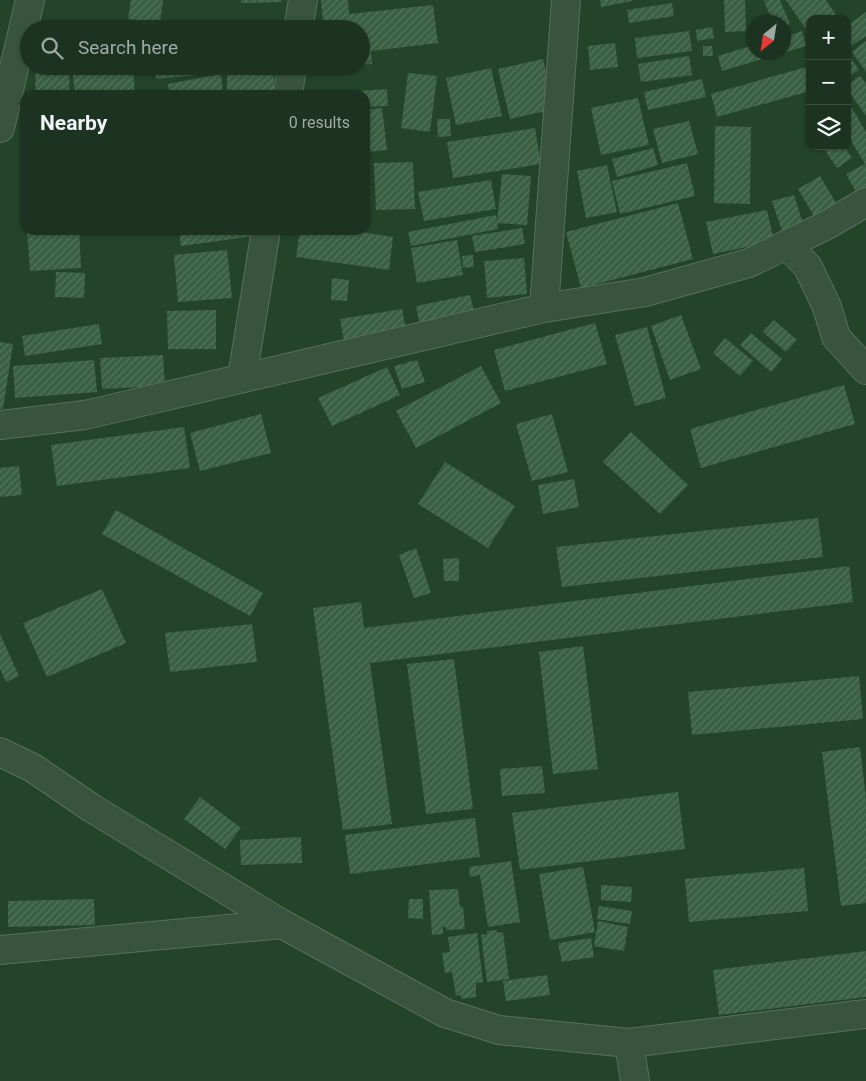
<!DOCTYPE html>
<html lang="en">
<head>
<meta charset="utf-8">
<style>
  :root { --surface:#1b3320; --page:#283f2d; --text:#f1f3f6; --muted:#a0aaa5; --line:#394e3e }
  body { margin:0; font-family:Roboto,sans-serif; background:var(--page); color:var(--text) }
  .controls { position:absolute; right:15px; top:15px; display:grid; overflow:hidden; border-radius:10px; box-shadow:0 1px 4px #0004 }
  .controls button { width:45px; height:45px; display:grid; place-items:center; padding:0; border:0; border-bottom:1px solid var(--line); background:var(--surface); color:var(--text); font:25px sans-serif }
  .compass { position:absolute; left:746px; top:15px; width:45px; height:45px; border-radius:50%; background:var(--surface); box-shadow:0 1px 4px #0004; rotate:210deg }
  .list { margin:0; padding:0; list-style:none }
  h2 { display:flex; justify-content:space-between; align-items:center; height:65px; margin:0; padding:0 20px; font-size:21px }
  h2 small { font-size:16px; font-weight:400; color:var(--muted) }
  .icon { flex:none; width:28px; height:28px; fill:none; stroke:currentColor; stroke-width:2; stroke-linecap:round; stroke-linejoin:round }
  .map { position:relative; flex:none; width:866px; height:1081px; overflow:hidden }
  .search { position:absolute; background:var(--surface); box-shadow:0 1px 4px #0004; left:20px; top:20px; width:350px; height:55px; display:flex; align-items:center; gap:12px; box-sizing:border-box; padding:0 18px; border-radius:28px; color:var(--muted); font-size:19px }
  .panel { position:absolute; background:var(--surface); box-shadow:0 1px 4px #0004; left:20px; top:90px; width:350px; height:145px; border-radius:15px }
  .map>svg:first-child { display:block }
  .building { fill:url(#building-hatch) }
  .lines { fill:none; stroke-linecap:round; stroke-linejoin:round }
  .minor-casing { stroke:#57705c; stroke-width:30 }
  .minor { stroke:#38533e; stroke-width:28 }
</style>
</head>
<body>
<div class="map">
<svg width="866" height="1081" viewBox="0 0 866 1081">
  <defs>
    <pattern id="building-hatch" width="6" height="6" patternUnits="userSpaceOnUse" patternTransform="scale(1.25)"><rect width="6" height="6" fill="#3a5f42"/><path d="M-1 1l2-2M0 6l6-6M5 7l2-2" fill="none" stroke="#54755b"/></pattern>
  </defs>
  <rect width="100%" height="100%" fill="#24442a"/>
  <g class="building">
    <polygon points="131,0 163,0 160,23 128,19"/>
    <polygon points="241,0 281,0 282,2 241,3"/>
    <polygon points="321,0 348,0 349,14 433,5 438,43 371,51 372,64 361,65 361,29 324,29"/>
    <polygon points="600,0 632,0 632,1 601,7"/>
    <polygon points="724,0 745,0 746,31 725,32"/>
    <polygon points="767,0 780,0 790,24 784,27 784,22 773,22 764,1"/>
    <polygon points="786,0 826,0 836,15 831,19 810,19 810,35"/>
    <polygon points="672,3 674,16 629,23 627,10"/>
    <polygon points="866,12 866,36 851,46 847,41 847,26"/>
    <polygon points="139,21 140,29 85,29 85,28"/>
    <polygon points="712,27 714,38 697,41 696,30"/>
    <polygon points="689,31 692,51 637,58 635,38"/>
    <polygon points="802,31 806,46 722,71 718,56 754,45 754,52 784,52 784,37"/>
    <polygon points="866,41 866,72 852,52"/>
    <polygon points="615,43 618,67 590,70 588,46"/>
    <polygon points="703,46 712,46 713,56 703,56"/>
    <polygon points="847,53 859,70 847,78"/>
    <polygon points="689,56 692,75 641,82 638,64"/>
    <polygon points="543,59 555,109 510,119 498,69"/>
    <polygon points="36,66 70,66 69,95 35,95"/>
    <polygon points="72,66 133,66 135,95 75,95"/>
    <polygon points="155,66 195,66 196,75 156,79"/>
    <polygon points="203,66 233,66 233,67 204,73"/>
    <polygon points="810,66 810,91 717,117 711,94"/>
    <polygon points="491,68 502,116 456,125 446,78"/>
    <polygon points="274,69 274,95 227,95 227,70"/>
    <polygon points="408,73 437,76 430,132 401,128"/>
    <polygon points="221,74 223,95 170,95 168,84"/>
    <polygon points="860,76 866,83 866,116 847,89 847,85"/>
    <polygon points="702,79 706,97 648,110 644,92"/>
    <polygon points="387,89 388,106 365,107 365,95 360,95 359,91"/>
    <polygon points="638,98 649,145 601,155 591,108"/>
    <polygon points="847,100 866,132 866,193 859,197 846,174 865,164 847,134"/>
    <polygon points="382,108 387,150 365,152 365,110"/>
    <polygon points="437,119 450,119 451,136 438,137"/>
    <polygon points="689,121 698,154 662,163 653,129"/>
    <polygon points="715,126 751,127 750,204 714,203"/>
    <polygon points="535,128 541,164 453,178 447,142"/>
    <polygon points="822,146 844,146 852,158 837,168"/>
    <polygon points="653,148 658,165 617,177 612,159"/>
    <polygon points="413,162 415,209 376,210 374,163"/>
    <polygon points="21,163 25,163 25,184 24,184"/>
    <polygon points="687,163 695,196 620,214 612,181"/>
    <polygon points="607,165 617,212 586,218 577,171"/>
    <polygon points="502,174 531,176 527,225 497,223"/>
    <polygon points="820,176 839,208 817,221 798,189"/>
    <polygon points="491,180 496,209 424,221 418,192"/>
    <polygon points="794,195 803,224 782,231 772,201"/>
    <polygon points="678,203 693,259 581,288 566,232"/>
    <polygon points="767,210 774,241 713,254 706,222"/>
    <polygon points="496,215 498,229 411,246 408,232"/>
    <polygon points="522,228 525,244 475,252 472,236"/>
    <polygon points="27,230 79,230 81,268 30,271"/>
    <polygon points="179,230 254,230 255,236 181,246"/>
    <polygon points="300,230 348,230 393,237 389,270 296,257"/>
    <polygon points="457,240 463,275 417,283 411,248"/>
    <polygon points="227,250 232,298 178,302 174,255"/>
    <polygon points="473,255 474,267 463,268 462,256"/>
    <polygon points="524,258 527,294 487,298 484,261"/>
    <polygon points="56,272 85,273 84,298 55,297"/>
    <polygon points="332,278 349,280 347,301 331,300"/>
    <polygon points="470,295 475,315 420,326 416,306"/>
    <polygon points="402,309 407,336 345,346 340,319"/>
    <polygon points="216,310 216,349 168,349 167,311"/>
    <polygon points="681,315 701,369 670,380 651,326"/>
    <polygon points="774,320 797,340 786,352 763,332"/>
    <polygon points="595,323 607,364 505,391 494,350"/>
    <polygon points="99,324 102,344 25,356 22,336"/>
    <polygon points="647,327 666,398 635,406 615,335"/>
    <polygon points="751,333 782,359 771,372 740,345"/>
    <polygon points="725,338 753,361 740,376 713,353"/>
    <polygon points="0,342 13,344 3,409 0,409"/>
    <polygon points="163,355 165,386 102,389 100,358"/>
    <polygon points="94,360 97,392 15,398 13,366"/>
    <polygon points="417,360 425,382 402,389 394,366"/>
    <polygon points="481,366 501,403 416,448 396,411"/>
    <polygon points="387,367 400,395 332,426 318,398"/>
    <polygon points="844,385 855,424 701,468 690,429"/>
    <polygon points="261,414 271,453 200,471 190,433"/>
    <polygon points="552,414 568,472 532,481 516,424"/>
    <polygon points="184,427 190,468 57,486 51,445"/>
    <polygon points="631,432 688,485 660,514 603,462"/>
    <polygon points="445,462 515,506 488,548 418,504"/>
    <polygon points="19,466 22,495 0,497 0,468"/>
    <polygon points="574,479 579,507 543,514 538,485"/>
    <polygon points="116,510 263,593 250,616 102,534"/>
    <polygon points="818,518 823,557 562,587 556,547"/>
    <polygon points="416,548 431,593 414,598 399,555"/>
    <polygon points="459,558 459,581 444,581 443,559"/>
    <polygon points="849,566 853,602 370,663 392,824 343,830 313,608 361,602 364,628"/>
    <polygon points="102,589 126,643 47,677 23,623"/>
    <polygon points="252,624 257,662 170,672 165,633"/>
    <polygon points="0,634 19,676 6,682 0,669"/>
    <polygon points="583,646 598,769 553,774 539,652"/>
    <polygon points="454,659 473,809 426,814 407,664"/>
    <polygon points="859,676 863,719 692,735 688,692"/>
    <polygon points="860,747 866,799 866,903 841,906 822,752"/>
    <polygon points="542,766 545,793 502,796 500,769"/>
    <polygon points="678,792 685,849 520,870 512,813"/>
    <polygon points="200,797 241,828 225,849 184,819"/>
    <polygon points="475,818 480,857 350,874 345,835"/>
    <polygon points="301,837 302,863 241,865 240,840"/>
    <polygon points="511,861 520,922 488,927 480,875 470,877 469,867"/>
    <polygon points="583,867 595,932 550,940 539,874"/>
    <polygon points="804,868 808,911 689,922 685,879"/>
    <polygon points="601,885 632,887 631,902 601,900"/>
    <polygon points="458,889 460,907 463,907 465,929 446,930 446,927 443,927 443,934 432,935 429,890"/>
    <polygon points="94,899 95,925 8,927 8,901"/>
    <polygon points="409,899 423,899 423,919 408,918"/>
    <polygon points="599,906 632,911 630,924 597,919"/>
    <polygon points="598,921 628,927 624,951 594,946"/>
    <polygon points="497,930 497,933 503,932 509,979 487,982 481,935 487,934 487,931"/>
    <polygon points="477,933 483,982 476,983 476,997 461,999 461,995 456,996 452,972 445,973 442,953 450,952 448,937"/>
    <polygon points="591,938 594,957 562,962 558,943"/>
    <polygon points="866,951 866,997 719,1015 713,970"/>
    <polygon points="547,975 550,995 506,1001 503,981"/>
  </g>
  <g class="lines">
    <defs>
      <g id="minor">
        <polyline points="298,29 303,0"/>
        <polyline points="288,95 292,66"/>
        <polyline points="0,128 30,0"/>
        <polyline points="787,245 808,267 827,307 836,337 866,370"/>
        <polyline points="544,308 566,0"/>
        <polyline points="242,378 266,230"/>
        <polyline points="0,425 85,415 544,308 645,292 749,263 827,225 866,202"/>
        <polyline points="0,752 33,768 93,809 282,924 445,1013 499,1030 629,1043 866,1014"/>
        <polyline points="0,950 282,924"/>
        <polyline points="629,1043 635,1081"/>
      </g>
    </defs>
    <use href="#minor" class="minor-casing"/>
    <use href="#minor" class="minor"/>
  </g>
</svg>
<div class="controls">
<button>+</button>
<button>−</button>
<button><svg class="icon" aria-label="layers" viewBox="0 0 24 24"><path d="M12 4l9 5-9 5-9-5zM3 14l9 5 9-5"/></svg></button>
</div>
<svg class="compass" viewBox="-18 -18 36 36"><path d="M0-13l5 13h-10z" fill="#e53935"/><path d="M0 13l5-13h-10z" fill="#a0aaa5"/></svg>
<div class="search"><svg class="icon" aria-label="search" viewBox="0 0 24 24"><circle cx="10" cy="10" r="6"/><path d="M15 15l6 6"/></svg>Search here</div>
<section class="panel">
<h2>Nearby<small>0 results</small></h2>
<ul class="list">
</ul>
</section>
</div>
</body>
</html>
